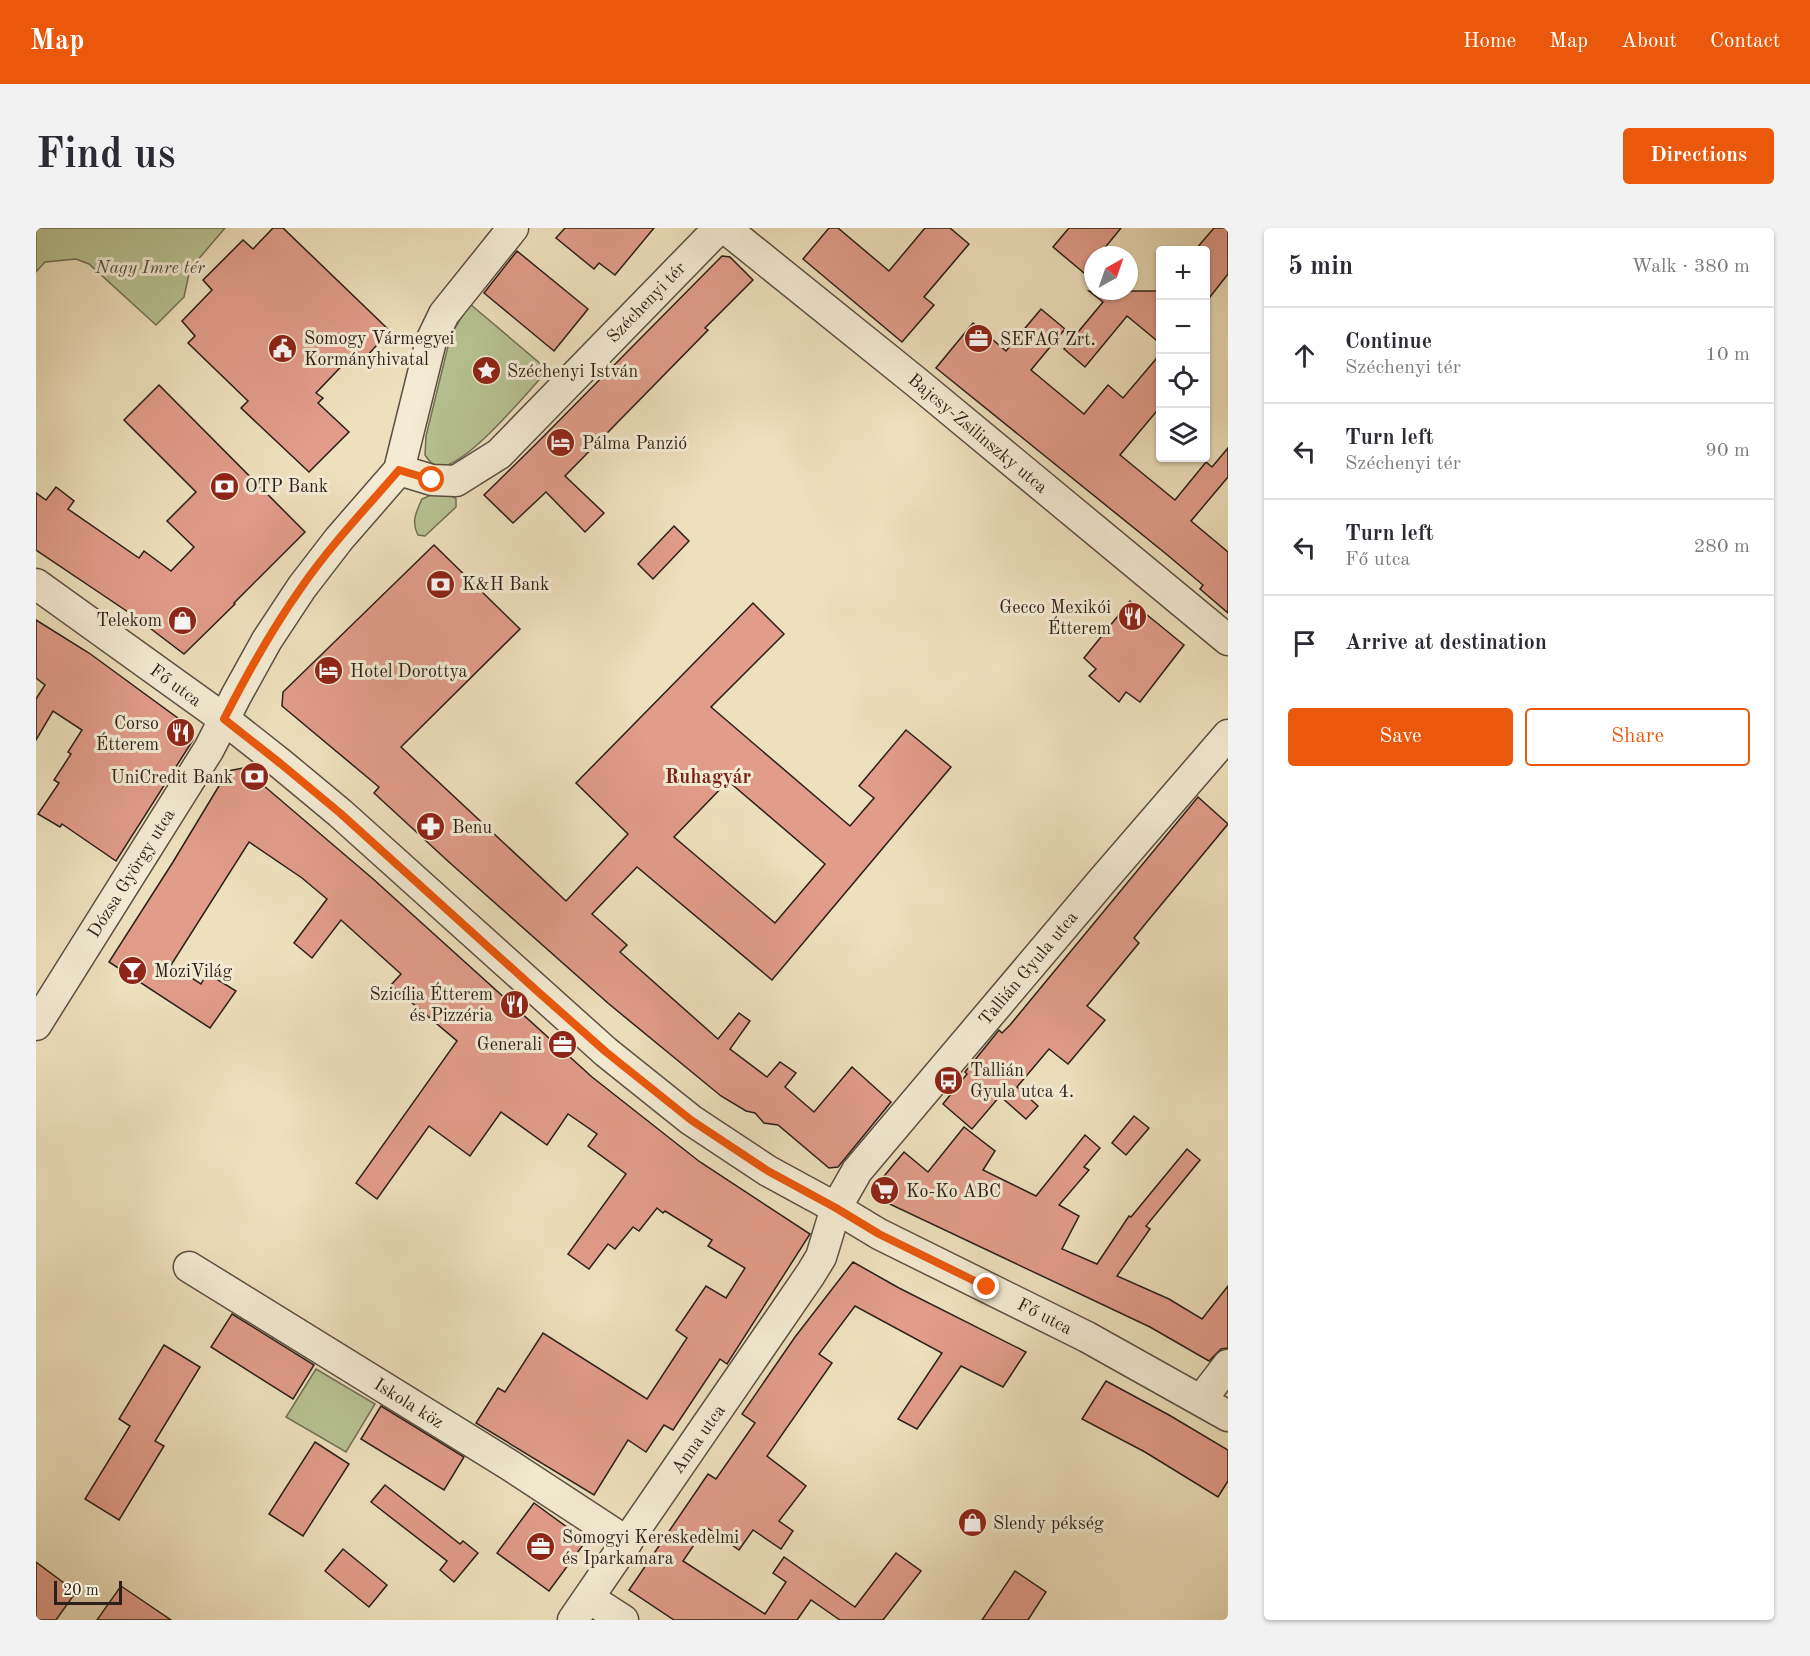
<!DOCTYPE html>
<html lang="en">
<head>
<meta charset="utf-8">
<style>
  :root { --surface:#fff; --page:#f2f2f3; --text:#2b2b33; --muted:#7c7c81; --line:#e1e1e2; --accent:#ea580c }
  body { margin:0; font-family:"Old Standard TT",serif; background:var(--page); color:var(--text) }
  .controls { position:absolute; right:18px; top:18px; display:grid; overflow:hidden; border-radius:6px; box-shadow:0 2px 4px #0004 }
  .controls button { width:54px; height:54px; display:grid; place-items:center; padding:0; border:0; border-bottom:2px solid var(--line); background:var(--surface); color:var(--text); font:30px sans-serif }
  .compass { position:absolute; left:1048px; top:18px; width:54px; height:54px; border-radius:50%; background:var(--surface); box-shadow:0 2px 4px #0004; rotate:40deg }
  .scale { position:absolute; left:18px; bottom:15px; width:68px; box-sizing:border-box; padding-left:6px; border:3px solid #2b1f19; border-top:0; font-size:16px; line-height:21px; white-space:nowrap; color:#2b1f19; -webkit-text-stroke:4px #f3ebd3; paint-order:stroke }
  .stop { position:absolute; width:18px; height:18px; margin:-14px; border:4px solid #ea580c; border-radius:50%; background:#fff }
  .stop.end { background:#ea580c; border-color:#fff; box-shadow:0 2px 6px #0008 }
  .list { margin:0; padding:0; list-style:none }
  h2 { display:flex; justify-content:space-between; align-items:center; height:78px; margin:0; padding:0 24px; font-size:26px }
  h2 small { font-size:20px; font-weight:400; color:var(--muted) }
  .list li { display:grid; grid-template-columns:39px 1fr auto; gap:18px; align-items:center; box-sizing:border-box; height:96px; padding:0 24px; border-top:2px solid var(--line) }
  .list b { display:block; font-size:22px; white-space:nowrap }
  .list p { margin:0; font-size:20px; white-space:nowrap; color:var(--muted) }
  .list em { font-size:20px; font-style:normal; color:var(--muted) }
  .actions { display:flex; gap:12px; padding:18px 24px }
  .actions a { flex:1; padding:14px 0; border:2px solid var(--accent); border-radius:6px; text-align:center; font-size:21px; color:var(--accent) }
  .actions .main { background:var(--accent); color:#fff }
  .icon { flex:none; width:33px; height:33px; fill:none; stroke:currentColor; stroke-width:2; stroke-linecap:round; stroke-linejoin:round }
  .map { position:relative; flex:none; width:1192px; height:1392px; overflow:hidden; border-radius:6px }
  header { display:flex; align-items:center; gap:36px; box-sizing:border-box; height:84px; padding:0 30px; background:var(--accent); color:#fff }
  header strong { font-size:28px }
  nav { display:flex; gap:33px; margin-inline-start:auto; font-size:21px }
  .intro { display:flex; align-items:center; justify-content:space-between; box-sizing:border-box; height:144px; padding:0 36px }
  h1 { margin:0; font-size:42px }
  .button { padding:15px 27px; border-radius:6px; background:var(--accent); color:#fff; font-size:21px; font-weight:700 }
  main { display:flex; gap:36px; padding:0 36px }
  aside { flex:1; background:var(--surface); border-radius:6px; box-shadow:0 2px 4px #0004 }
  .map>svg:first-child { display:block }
  .green { fill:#b7c292; stroke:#717056; stroke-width:1.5 }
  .building { fill:#e19c8a; stroke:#2b1f19; stroke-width:1.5; fill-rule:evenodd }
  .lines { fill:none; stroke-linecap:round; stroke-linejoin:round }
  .minor-casing { stroke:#5c4f42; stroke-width:33 }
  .minor { stroke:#f3ebd3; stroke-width:30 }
  .route { stroke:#ea580c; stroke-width:8 }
  .labels { text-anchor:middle; stroke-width:6; stroke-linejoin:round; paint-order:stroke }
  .park-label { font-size:18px; font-style:italic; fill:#55503d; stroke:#f3ebd3 }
  .street-label { font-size:18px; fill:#2b1f19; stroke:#f3ebd3 }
  .poi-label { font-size:18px; fill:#2b1f19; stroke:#f3ebd3; text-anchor:start }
  .neighbourhood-label { font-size:20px; font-weight:bold; fill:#7a1f14; stroke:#f3ebd3 }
</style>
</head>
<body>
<header>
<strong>Map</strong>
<nav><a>Home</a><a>Map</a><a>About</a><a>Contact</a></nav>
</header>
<div class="intro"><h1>Find us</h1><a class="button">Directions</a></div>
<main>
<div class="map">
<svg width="1192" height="1392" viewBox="0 0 1192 1392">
  <rect width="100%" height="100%" fill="#ede0bc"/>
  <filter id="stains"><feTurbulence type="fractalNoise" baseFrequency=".00333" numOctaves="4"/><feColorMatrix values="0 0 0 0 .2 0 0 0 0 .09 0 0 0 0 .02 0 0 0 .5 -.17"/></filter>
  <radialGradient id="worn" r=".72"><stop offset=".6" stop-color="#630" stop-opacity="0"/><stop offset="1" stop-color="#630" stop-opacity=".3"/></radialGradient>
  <g class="green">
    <polygon points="0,0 189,0 154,41 148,69 120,97 53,36 40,31 9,34 0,44"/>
    <path d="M 434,76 L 512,142 C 493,162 430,240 404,238 C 397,238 393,233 389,227 L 390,208 L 415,106 Z"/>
    <path d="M 397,266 L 413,266 L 420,271 L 420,279 L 389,308 L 382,307 C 375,294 380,284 386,271 Z"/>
    <polygon points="280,1141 339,1176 310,1224 250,1189"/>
  </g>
  <g class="building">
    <polygon points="237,0 247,0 354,103 328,131 319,124 280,165 287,170 282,175 313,204 273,244 205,180 212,173 152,115 159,108 146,93 176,62 167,52 207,12 217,21"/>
    <polygon points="529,0 618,0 579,47 563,35 558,41 520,10"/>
    <polygon points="793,0 802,0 853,43 889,0 914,0 933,16 888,69 898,77 866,114 767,31"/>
    <polygon points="1033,0 1085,0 1063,27 1057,27 1057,34 1048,45 1017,19"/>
    <polygon points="1178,0 1192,0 1192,46 1170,74 1170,22 1159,22"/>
    <polygon points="481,23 552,81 518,123 448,65"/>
    <polygon points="686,28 694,29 717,52 669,100 672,102 529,248 568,285 549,304 510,264 477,295 448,267 498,218"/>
    <polygon points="1053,63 1125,63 1125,116 1091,88 1049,139 1028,121 1067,74"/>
    <polygon points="1005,81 1029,101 995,142 1048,186 1072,157 1087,170 1125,125 1125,178 1084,227 1139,272 1170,234 1176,239 1192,220 1192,249 1155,293 1192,324 1192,385 1164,361 1167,357 1129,325 900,140 937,95 970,123"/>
    <polygon points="123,157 269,304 198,375 199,376 148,426 98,388 0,322 0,265 10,272 20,259 38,273 32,281 103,330 108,323 135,343 158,319 131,293 160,264 88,192"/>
    <polygon points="638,298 653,313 617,351 602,336"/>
    <path d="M 398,317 L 484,401 L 365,519 L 530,673 L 592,606 L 540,555 L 717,375 L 748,406 L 675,479 L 814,598 L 838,570 L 823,558 L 870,502 L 915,539 L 736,752 L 601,639 L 556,686 L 591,717 L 584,724 L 682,811 L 703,785 L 714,793 L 694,821 L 731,849 L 744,834 L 760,845 L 749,859 L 778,884 L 816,839 L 855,874 L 802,939 L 793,940 L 742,897 L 728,895 L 719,885 L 710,883 L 685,868 L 573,776 L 414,635 L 338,565 L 343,559 L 246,478 L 247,464 ZM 692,553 L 789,636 L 739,695 L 638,609 Z"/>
    <polygon points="1094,373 1148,417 1104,474 1090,464 1083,474 1053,448 1060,441 1048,430"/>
    <polygon points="0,392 53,425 154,499 157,512 80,633 26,596 24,599 2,586 23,555 18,552 35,526 32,524 46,502 17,483 0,512 0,471 9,457 0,450"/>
    <polygon points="207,540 336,650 556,849 664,934 774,1006 691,1136 684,1131 637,1202 628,1197 610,1224 592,1212 558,1267 440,1195 462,1160 469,1164 507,1105 611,1171 651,1110 640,1102 670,1058 690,1070 709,1040 672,1018 676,1012 629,983 627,985 621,980 603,1003 597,999 579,1021 572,1016 553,1041 532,1026 590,946 552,918 561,906 532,886 511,917 465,884 434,928 393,898 341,971 320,955 421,813 355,757 365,746 305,692 276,730 258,715 291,671 266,650 213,614 135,737 165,756 171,745 200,763 174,800 73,734 137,634 192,543"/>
    <polygon points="1162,569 1192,596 1110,695 1098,710 1103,715 1051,778 1069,792 1032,836 1013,821 981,859 1002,878 990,891 964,868 936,901 907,876 931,846 929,844 951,817 963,802 966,805 974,797"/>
    <polygon points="1098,888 1113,900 1090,927 1076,915"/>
    <polygon points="928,899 959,923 947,942 1000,968 1049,907 1064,920 1048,939 1053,942 1023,977 1043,988 1026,1021 1061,1036 1093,988 1095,989 1151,921 1164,932 1110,998 1114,1001 1081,1048 1133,1071 1166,1091 1192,1058 1192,1120 1185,1121 1173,1133 1114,1099 843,971 839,959 868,924 892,944"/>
    <polygon points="817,1034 863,1060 990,1124 967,1159 925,1138 881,1201 862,1191 906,1125 819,1078 783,1126 796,1135 731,1228 770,1258 743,1293 757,1303 745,1321 717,1302 703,1322 670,1299 647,1333 729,1386 750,1354 737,1345 748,1329 819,1379 860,1325 885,1343 847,1392 804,1392 775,1372 761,1392 638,1392 593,1362 672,1246 680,1251 719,1195 706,1186 759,1109"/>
    <polygon points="196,1086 278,1137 257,1171 175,1119"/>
    <polygon points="128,1117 164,1139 119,1213 128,1218 83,1292 49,1271 94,1198 83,1191"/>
    <polygon points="1070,1153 1133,1187 1192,1222 1192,1253 1182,1269 1109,1224 1046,1191"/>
    <polygon points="345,1178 428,1229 408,1262 325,1211"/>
    <polygon points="279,1214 313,1236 267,1308 233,1286"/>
    <polygon points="349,1257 424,1316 427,1313 442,1325 418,1354 404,1342 411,1333 335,1274"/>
    <polygon points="498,1275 550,1313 513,1363 461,1325"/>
    <polygon points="307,1321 351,1357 333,1379 289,1343"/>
    <polygon points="0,1334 40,1364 20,1392 0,1392"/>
    <polygon points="979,1343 1010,1364 992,1392 946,1392"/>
    <polygon points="85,1358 135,1392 61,1392"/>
  </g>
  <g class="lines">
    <defs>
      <g id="minor">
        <polyline points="689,0 879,153 1192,412"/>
        <polyline points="363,242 396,252 420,253 463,226 683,0"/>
        <polyline points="0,356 188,491 245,536 304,585 570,824 655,892 732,943 800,980 843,1006 1051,1109 1192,1188"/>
        <polyline points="0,797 173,521 200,468 231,412 266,359 303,311 363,242 395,113 408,86 477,0"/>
        <polyline points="153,1039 475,1238 591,1314"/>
        <polyline points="1165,1172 1192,1137"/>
        <polyline points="553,1370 587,1392"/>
        <polyline points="537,1392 774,1047 785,1029 800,980 821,943 1066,653 1192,507"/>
      </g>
    </defs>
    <use href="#minor" class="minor-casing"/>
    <use href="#minor" class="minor"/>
  </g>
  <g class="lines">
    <path class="route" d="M 396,252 L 363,242 C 330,280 294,318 265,360 C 236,401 211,446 188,491 L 245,536 L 304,585 L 500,762 L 570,824 L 655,892 L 732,943 L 800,980 L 843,1006 L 951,1059"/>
  </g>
  <defs>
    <symbol id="office-disc" viewBox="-11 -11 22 22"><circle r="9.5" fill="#8f2418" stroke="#f3ebd3"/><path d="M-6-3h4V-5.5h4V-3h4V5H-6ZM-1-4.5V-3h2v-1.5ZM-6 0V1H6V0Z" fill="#fff"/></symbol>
    <symbol id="civic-disc" viewBox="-11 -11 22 22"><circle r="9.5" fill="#8f2418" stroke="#f3ebd3"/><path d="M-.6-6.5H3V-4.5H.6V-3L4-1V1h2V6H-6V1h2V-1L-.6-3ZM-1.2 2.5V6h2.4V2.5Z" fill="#fff"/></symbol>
    <symbol id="sight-disc" viewBox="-11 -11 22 22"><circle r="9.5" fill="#8f2418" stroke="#f3ebd3"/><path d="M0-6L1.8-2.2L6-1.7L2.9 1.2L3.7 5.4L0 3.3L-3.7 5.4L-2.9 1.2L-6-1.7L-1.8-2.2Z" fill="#fff"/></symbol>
    <symbol id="hotel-disc" viewBox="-11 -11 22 22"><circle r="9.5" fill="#8f2418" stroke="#f3ebd3"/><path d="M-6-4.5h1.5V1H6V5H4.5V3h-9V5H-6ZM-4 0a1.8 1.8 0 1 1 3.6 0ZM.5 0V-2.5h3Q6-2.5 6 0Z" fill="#fff"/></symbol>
    <symbol id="bank-disc" viewBox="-11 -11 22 22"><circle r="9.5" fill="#8f2418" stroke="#f3ebd3"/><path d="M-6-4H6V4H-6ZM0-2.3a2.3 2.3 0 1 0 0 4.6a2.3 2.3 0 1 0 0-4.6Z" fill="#fff"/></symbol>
    <symbol id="restaurant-disc" viewBox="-11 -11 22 22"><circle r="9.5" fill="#8f2418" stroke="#f3ebd3"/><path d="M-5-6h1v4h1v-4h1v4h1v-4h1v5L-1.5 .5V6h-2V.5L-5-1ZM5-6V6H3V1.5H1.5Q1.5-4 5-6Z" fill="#fff"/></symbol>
    <symbol id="shop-disc" viewBox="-11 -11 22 22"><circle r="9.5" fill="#8f2418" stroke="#f3ebd3"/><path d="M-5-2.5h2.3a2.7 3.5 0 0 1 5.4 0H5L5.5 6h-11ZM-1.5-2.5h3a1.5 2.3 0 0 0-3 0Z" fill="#fff"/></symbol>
    <symbol id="pharmacy-disc" viewBox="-11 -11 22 22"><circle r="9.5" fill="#8f2418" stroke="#f3ebd3"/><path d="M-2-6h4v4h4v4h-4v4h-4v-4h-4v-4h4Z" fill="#fff"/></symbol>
    <symbol id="bar-disc" viewBox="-11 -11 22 22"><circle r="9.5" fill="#8f2418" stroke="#f3ebd3"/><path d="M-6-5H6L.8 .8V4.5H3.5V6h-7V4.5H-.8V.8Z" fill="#fff"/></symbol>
    <symbol id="bus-disc" viewBox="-11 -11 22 22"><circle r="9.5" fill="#8f2418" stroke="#f3ebd3"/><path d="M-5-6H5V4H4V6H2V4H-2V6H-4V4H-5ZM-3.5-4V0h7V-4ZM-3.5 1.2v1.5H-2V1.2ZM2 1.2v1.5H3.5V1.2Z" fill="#fff"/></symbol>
    <symbol id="supermarket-disc" viewBox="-11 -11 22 22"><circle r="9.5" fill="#8f2418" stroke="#f3ebd3"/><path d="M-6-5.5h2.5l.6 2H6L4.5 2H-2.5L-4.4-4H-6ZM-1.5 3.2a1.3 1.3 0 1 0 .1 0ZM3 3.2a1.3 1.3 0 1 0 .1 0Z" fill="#fff"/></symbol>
  </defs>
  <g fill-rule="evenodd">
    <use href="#office-disc" x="926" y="94" width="33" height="33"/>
    <use href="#civic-disc" x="230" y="104" width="33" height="33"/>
    <use href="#sight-disc" x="434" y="126" width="33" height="33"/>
    <use href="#hotel-disc" x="508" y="198" width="33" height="33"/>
    <use href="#bank-disc" x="172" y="242" width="33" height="33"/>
    <use href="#bank-disc" x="388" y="340" width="33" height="33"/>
    <use href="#restaurant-disc" x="1080" y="372" width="33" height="33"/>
    <use href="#shop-disc" x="130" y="376" width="33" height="33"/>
    <use href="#hotel-disc" x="276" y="426" width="33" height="33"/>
    <use href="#restaurant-disc" x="128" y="488" width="33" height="33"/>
    <use href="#bank-disc" x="202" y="532" width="33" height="33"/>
    <use href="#pharmacy-disc" x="378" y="582" width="33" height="33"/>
    <use href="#bar-disc" x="80" y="726" width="33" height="33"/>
    <use href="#restaurant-disc" x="462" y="760" width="33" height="33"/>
    <use href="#office-disc" x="510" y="800" width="33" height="33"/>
    <use href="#bus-disc" x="896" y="836" width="33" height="33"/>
    <use href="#supermarket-disc" x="832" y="946" width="33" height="33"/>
    <use href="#shop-disc" x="920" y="1278" width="33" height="33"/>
    <use href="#office-disc" x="488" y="1302" width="33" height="33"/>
  </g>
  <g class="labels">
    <g class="park-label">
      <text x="114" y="45">Nagy Imre tér</text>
    </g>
    <g class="street-label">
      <text transform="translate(610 74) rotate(-46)" y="6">Széchenyi tér</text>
      <text transform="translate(942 205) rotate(40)" y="6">Bajcsy-Zsilinszky utca</text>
      <text transform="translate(140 457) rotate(36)" y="6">Fő utca</text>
      <text transform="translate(95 645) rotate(-58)" y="6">Dózsa György utca</text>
      <text transform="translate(992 740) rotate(-50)" y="6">Tallián Gyula utca</text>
      <text transform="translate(1009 1088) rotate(27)" y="6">Fő utca</text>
      <text transform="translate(373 1175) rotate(32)" y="6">Iskola köz</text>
      <text transform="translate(662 1211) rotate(-55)" y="6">Anna utca</text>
    </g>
    <g class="poi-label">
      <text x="268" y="116">Somogy Vármegyei<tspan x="268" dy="21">Kormányhivatal</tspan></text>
      <text x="964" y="117">SEFAG Zrt.</text>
      <text x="471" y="149">Széchenyi István</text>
      <text x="546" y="221">Pálma Panzió</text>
      <text x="209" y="264">OTP Bank</text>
      <text x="426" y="362">K&amp;H Bank</text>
      <text x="1075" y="385" text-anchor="end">Gecco Mexikói<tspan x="1075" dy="21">Étterem</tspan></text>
      <text x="126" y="398" text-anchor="end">Telekom</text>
      <text x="314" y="449">Hotel Dorottya</text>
      <text x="123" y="501" text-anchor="end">Corso<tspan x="123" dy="21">Étterem</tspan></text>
      <text x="197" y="555" text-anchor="end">UniCredit Bank</text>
      <text x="416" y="605">Benu</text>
      <text x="118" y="749">MoziVilág</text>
      <text x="457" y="772" text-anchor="end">Szicília Étterem<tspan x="457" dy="21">és Pizzéria</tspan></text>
      <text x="506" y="822" text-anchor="end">Generali</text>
      <text x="934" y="848">Tallián<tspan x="934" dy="21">Gyula utca 4.</tspan></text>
      <text x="870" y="969">Ko-Ko ABC</text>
      <text x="957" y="1301">Slendy pékség</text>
      <text x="526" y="1315">Somogyi Kereskedelmi<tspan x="526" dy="21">és Iparkamara</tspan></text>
    </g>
    <g class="neighbourhood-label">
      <text x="672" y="555">Ruhagyár</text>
    </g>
  </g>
  <rect width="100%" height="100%" filter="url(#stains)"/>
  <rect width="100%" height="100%" fill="url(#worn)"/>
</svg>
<div class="controls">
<button>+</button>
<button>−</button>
<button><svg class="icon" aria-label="locate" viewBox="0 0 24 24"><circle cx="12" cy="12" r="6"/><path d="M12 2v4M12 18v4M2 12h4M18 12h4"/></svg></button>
<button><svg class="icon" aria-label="layers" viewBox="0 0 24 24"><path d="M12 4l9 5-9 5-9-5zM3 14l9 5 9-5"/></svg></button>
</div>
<svg class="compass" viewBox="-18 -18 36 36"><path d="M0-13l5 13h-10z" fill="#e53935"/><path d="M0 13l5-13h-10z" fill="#7c7c81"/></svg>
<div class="scale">20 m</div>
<div class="stop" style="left:396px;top:252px"></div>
<div class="stop end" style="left:951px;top:1059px"></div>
</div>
<aside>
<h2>5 min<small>Walk · 380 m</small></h2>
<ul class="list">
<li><svg class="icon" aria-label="ahead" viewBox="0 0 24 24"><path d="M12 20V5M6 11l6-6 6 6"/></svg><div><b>Continue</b><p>Széchenyi tér</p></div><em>10 m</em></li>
<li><svg class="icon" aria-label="left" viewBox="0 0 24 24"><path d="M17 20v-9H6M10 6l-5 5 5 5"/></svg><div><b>Turn left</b><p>Széchenyi tér</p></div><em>90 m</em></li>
<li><svg class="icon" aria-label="left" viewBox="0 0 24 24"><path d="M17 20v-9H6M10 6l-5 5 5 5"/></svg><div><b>Turn left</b><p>Fő utca</p></div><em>280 m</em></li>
<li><svg class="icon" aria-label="arrive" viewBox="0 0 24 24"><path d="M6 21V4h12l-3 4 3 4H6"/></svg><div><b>Arrive at destination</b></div></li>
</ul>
<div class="actions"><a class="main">Save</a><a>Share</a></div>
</aside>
</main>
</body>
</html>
